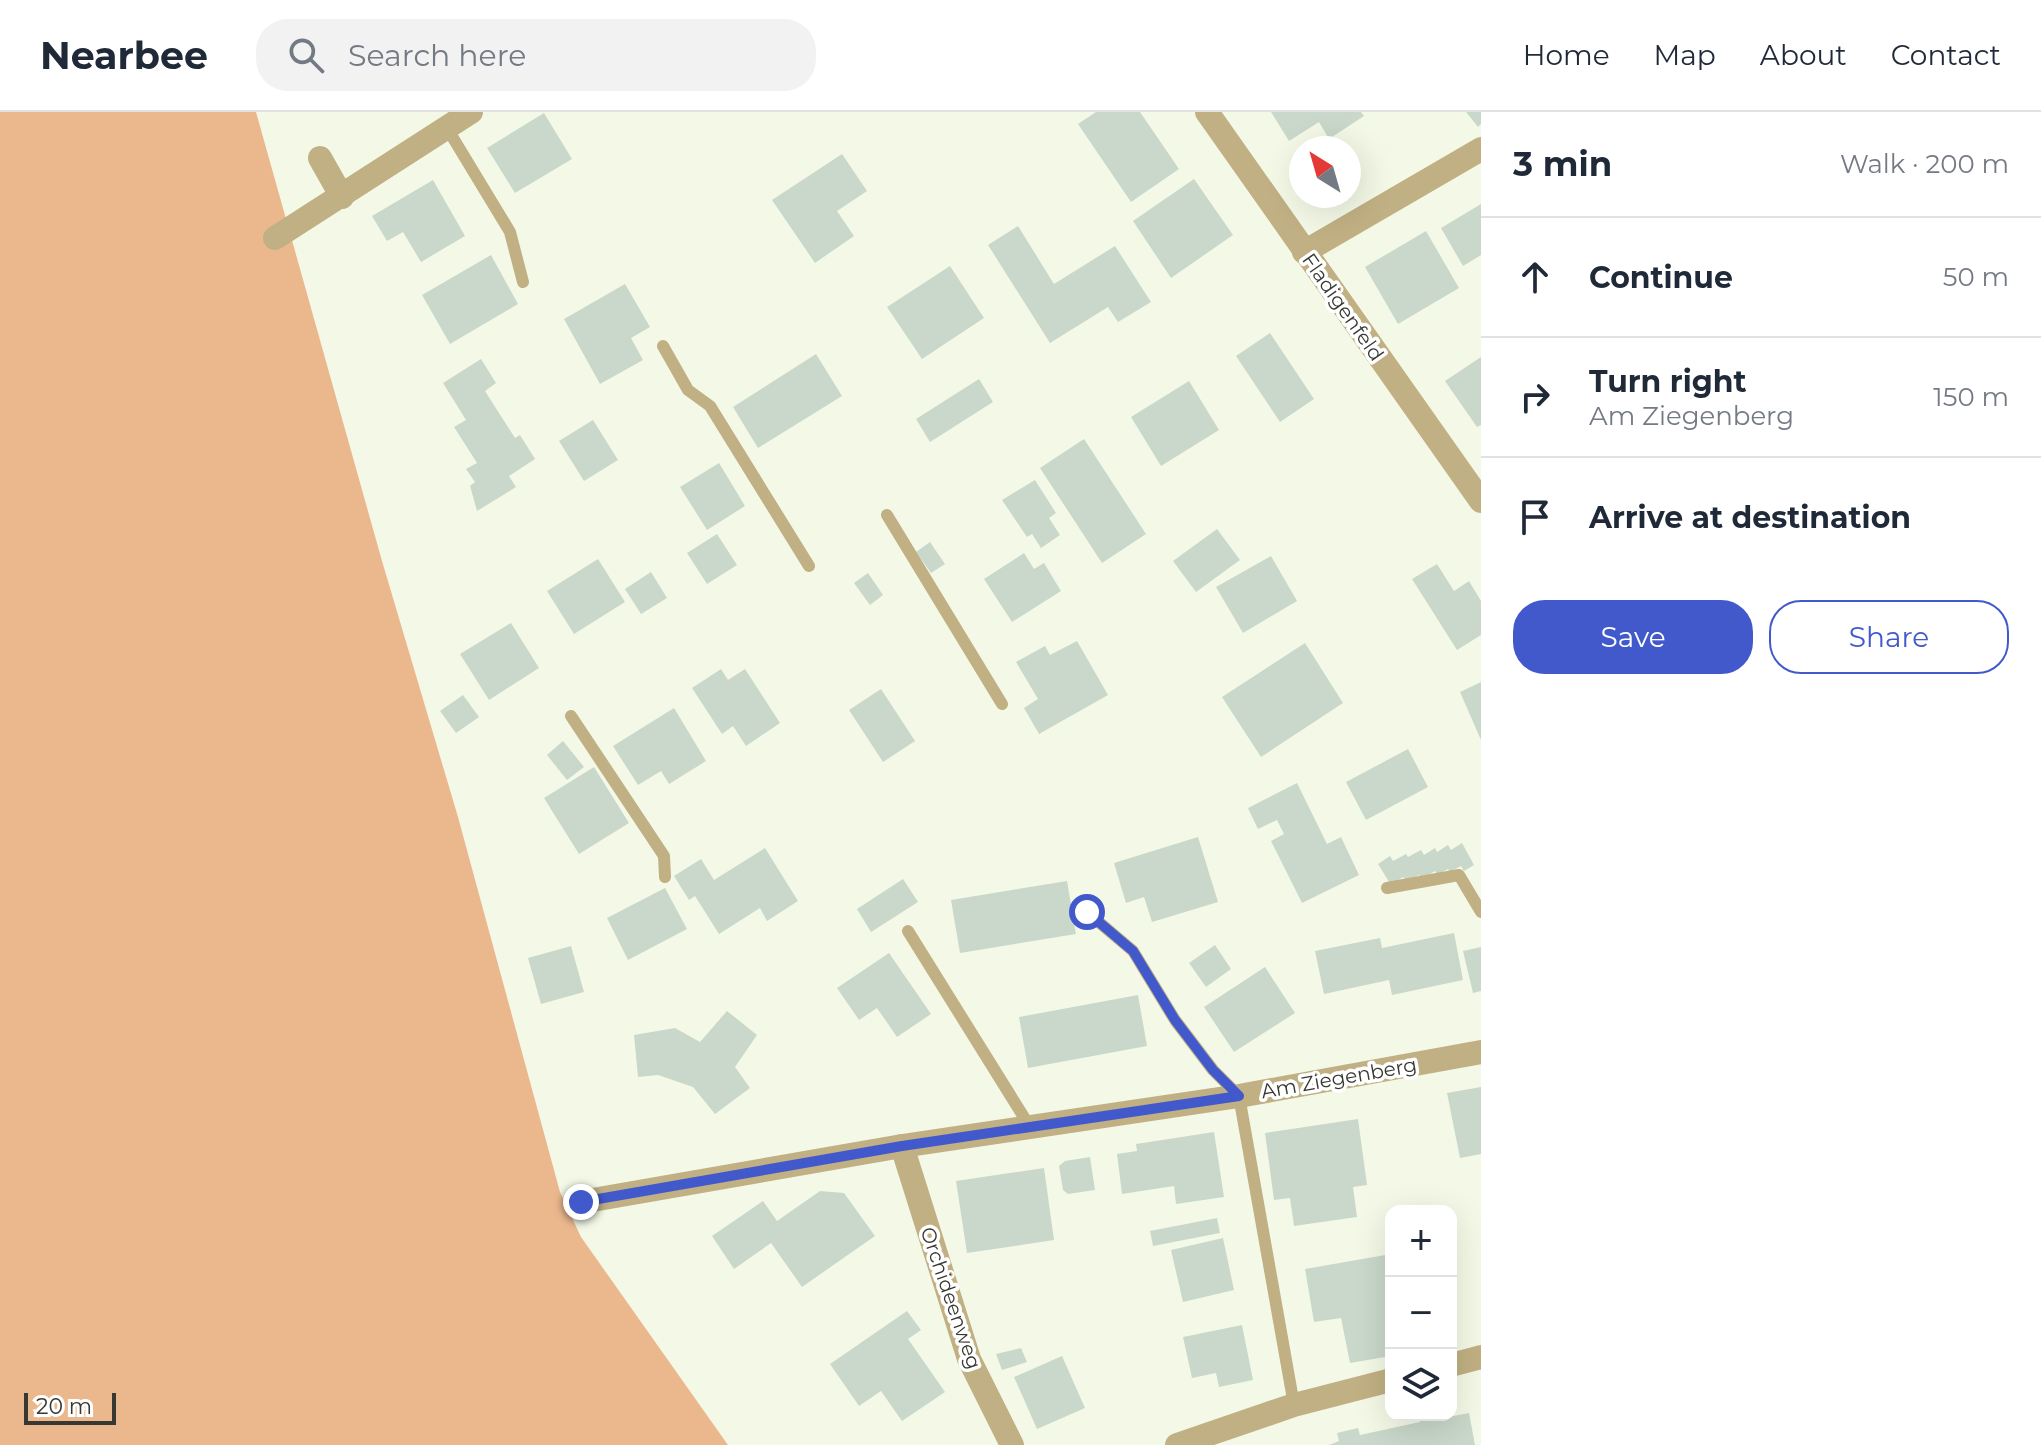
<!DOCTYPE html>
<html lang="en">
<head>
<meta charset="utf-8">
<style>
  :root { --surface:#fff; --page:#f2f2f3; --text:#1f2937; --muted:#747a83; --line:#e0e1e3; --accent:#4259cc }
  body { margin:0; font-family:Montserrat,sans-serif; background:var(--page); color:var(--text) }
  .controls { position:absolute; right:24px; bottom:24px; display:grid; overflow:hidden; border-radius:16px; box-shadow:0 8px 32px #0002 }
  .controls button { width:72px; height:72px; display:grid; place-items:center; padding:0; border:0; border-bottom:2px solid var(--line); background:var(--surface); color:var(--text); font:40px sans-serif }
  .compass { position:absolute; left:1289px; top:24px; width:72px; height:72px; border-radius:50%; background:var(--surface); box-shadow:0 8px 32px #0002; rotate:323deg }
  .scale { position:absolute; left:24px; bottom:20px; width:92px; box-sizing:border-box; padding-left:8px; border:4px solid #363831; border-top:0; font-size:22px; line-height:28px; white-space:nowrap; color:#363831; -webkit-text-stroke:6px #fff; paint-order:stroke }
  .stop { position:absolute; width:24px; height:24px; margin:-18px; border:6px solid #4259cc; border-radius:50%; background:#fff }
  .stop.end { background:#4259cc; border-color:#fff; box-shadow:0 2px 8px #0008 }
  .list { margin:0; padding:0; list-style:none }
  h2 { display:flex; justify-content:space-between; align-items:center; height:104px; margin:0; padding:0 32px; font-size:34px }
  h2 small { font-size:26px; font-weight:400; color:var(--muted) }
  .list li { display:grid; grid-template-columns:52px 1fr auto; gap:24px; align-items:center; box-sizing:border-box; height:120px; padding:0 32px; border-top:2px solid var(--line) }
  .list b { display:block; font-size:30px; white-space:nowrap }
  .list p { margin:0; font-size:26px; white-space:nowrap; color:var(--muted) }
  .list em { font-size:26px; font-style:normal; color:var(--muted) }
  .actions { display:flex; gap:16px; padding:24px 32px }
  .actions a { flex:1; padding:18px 0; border:2px solid var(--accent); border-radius:32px; text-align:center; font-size:28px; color:var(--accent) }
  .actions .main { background:var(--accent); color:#fff }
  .icon { flex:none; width:44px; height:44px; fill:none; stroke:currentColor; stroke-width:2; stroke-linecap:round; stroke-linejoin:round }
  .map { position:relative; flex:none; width:1481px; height:1333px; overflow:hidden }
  header { display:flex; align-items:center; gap:48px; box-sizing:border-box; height:112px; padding:0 40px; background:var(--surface); border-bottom:2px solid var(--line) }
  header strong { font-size:38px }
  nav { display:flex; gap:44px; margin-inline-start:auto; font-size:28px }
  .search { width:560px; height:72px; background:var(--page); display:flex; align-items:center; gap:20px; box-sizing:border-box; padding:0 28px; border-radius:32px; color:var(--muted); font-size:30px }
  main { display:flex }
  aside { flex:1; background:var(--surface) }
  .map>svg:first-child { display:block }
  .forest { fill:#ebb88e }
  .building { fill:#c9d8cb }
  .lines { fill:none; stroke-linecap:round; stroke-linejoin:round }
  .lane { stroke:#c1b083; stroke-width:12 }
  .street { stroke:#c1b083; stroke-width:24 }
  .route { stroke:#4259cc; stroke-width:10 }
  .labels { text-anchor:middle; stroke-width:7; stroke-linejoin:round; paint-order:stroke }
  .street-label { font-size:20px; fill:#363831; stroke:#fff }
</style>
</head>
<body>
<header>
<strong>Nearbee</strong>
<div class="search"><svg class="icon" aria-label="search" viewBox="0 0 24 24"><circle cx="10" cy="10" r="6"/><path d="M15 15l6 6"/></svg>Search here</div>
<nav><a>Home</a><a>Map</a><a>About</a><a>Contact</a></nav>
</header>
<main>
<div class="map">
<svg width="1481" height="1333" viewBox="0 0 1481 1333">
  <rect width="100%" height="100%" fill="#f4f9e7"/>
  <polygon class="forest" points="0,0 256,0 382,449 458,705 560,1080 581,1125 728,1333 0,1333"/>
  <g class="building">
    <polygon points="1096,0 1140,0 1179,57 1131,90 1078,12"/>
    <polygon points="1271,0 1361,0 1364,4 1329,27 1319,10 1289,29"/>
    <polygon points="1466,0 1481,0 1481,12 1478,15"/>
    <polygon points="544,1 572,47 515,81 487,36"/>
    <polygon points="842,42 867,79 837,99 854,124 815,151 772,88"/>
    <polygon points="1194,67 1233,123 1171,166 1133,109"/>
    <polygon points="433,68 465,124 421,150 403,120 387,129 372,104"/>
    <polygon points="1481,92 1481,143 1463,154 1441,116"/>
    <polygon points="1018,114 1054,172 1115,134 1151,190 1118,210 1108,195 1050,231 988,133"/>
    <polygon points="1426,119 1459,176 1398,212 1365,155"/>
    <polygon points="491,143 518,192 450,232 422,183"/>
    <polygon points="950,154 984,206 922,247 887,195"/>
    <polygon points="625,172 650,215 631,226 643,248 600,272 564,207"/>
    <polygon points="1270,221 1314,287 1280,310 1236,244"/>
    <polygon points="816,242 842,284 758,336 733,295"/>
    <polygon points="1481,245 1481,313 1477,315 1445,269"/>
    <polygon points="481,247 496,271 485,279 515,326 520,323 535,347 509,364 516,375 477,399 470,374 475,370 466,357 477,351 454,315 466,308 443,271"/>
    <polygon points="979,267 993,290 930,330 916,307"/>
    <polygon points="1189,269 1219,318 1161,354 1131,305"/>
    <polygon points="593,308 618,348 584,369 559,329"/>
    <polygon points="1084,327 1146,422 1102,451 1040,356"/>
    <polygon points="719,351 745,394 707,418 680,375"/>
    <polygon points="1035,368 1056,401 1049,406 1060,423 1041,436 1032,422 1027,425 1002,388"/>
    <polygon points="1217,417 1240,448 1196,480 1173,449"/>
    <polygon points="717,422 737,453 707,472 687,441"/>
    <polygon points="930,430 945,452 931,461 916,440"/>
    <polygon points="1024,441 1034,457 1044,451 1061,479 1012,510 984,467"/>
    <polygon points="1271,444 1297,489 1243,521 1216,475"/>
    <polygon points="598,447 625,490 574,522 547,479"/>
    <polygon points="1437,452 1454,479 1469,469 1481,489 1481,523 1457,538 1412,467"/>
    <polygon points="651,460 667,486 641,502 625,477"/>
    <polygon points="868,461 883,483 870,493 854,471"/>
    <polygon points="511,511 539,556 489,588 460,542"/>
    <polygon points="1077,529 1108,583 1039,622 1024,596 1038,587 1016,550 1045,534 1050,543"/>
    <polygon points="1305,531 1343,591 1261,645 1222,585"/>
    <polygon points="721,557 728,568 745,557 780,611 746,634 733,614 722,622 692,576"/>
    <polygon points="1481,570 1481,628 1460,580"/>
    <polygon points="881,577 915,629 883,650 849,598"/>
    <polygon points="463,583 479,605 456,621 440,599"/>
    <polygon points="674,596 706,649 669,672 661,659 638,673 613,634"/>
    <polygon points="563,629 584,655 567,668 547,643"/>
    <polygon points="1408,637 1428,675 1366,708 1346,670"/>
    <polygon points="594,655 629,711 579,742 544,686"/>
    <polygon points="1297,671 1327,732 1341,725 1359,763 1302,791 1271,729 1284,722 1277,708 1258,717 1248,696"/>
    <polygon points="1198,725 1218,790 1152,810 1144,785 1126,791 1114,751"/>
    <polygon points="1462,731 1474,753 1464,759 1461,754 1450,760 1448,757 1437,763 1435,759 1422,767 1419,763 1407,770 1403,765 1391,773 1378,752 1390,744 1393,749 1406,742 1408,745 1421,738 1424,743 1435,736 1437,740 1448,733 1451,738"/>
    <polygon points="765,736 798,789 767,809 760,796 719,822 695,784 689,788 674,764 701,747 714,768"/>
    <polygon points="903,767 918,790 871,820 857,797"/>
    <polygon points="1067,769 1076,822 960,841 951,788"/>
    <polygon points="665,776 687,817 628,848 607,806"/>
    <polygon points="1454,821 1463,868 1392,883 1389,868 1324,882 1315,839 1380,826 1382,836"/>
    <polygon points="1215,833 1231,857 1206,875 1189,851"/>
    <polygon points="571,834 584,880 541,892 528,846"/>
    <polygon points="1481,835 1481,879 1473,881 1463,839"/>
    <polygon points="889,841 931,902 897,925 877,896 859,908 837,876"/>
    <polygon points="1265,855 1295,901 1234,940 1204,895"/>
    <polygon points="1138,883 1147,934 1028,956 1019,905"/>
    <polygon points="727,899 757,923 735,955 750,976 715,1002 693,975 658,963 638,965 634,923 675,916 700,930"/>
    <polygon points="1481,975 1481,1042 1460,1046 1447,981"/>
    <polygon points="1358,1007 1367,1073 1353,1075 1357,1105 1294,1114 1290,1086 1274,1088 1265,1021"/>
    <polygon points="1214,1020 1224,1085 1176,1092 1174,1074 1122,1082 1117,1042 1137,1039 1136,1032"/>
    <polygon points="1090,1045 1095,1078 1068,1082 1063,1078 1059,1054 1065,1049"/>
    <polygon points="1044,1056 1054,1128 967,1141 956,1069"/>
    <polygon points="820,1079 844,1081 875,1124 802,1175 771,1131 734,1157 712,1124 763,1089 777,1109"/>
    <polygon points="1217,1106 1220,1121 1153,1134 1150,1119"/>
    <polygon points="1223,1126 1234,1178 1183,1190 1171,1138"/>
    <polygon points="1391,1142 1391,1244 1350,1251 1341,1206 1314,1210 1305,1157"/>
    <polygon points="907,1199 921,1218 908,1227 945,1280 902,1309 881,1279 859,1294 830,1252"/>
    <polygon points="1242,1213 1253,1268 1219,1275 1216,1261 1192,1266 1183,1225"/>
    <polygon points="1021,1236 1027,1250 1002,1258 996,1242"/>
    <polygon points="1062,1244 1085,1296 1037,1317 1014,1265"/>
    <polygon points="1469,1301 1475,1333 1329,1333 1339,1329 1337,1321 1358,1316 1360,1323 1420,1310 1418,1303 1442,1303 1443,1306"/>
  </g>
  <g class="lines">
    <g class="lane">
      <polyline points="447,16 510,120 523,170"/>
      <polyline points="663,234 688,278 710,294 809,454"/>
      <polyline points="887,403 1002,592"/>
      <polyline points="571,604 664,744 665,765"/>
      <polyline points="1387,776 1459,763 1481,800"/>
      <polyline points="1087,800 1133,839 1175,908 1213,958 1239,984 1294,1293"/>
      <polyline points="908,819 1030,1015"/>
    </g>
    <g class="street">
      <polyline points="1207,0 1481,389"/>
      <polyline points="320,46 342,85"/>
      <polyline points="275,126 471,0"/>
      <polyline points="1304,140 1481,37"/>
      <polyline points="902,1034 969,1247 1012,1333"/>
      <polyline points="581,1090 902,1034 1239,984 1481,940"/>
      <polyline points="1451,1253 1481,1245"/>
      <polyline points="1177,1333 1294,1293 1391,1268"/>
    </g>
  </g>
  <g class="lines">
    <polyline class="route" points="581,1090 902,1034 1239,984 1213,958 1175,908 1133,839 1087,800"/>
  </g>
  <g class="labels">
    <g class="street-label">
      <text transform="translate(1343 195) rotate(55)" y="7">Fladigenfeld</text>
      <text transform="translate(1339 966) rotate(-10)" y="7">Am Ziegenberg</text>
      <text transform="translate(951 1186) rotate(71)" y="7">Orchideenweg</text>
    </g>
  </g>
</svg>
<div class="controls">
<button>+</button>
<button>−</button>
<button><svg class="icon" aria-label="layers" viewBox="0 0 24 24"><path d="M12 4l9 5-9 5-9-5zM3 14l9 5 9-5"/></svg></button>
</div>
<svg class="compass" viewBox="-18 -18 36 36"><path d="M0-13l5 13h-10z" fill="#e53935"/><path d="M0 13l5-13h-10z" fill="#747a83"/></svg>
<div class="scale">20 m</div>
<div class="stop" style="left:1087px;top:800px"></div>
<div class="stop end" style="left:581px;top:1090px"></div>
</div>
<aside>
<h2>3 min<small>Walk · 200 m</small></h2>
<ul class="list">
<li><svg class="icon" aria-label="ahead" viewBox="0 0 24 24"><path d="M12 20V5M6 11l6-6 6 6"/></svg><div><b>Continue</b></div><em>50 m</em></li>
<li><svg class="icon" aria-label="right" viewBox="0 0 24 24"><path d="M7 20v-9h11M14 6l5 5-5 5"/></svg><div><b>Turn right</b><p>Am Ziegenberg</p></div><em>150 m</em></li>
<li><svg class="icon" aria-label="arrive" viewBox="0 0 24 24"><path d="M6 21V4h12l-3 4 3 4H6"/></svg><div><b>Arrive at destination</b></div></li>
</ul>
<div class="actions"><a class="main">Save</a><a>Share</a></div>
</aside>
</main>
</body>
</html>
